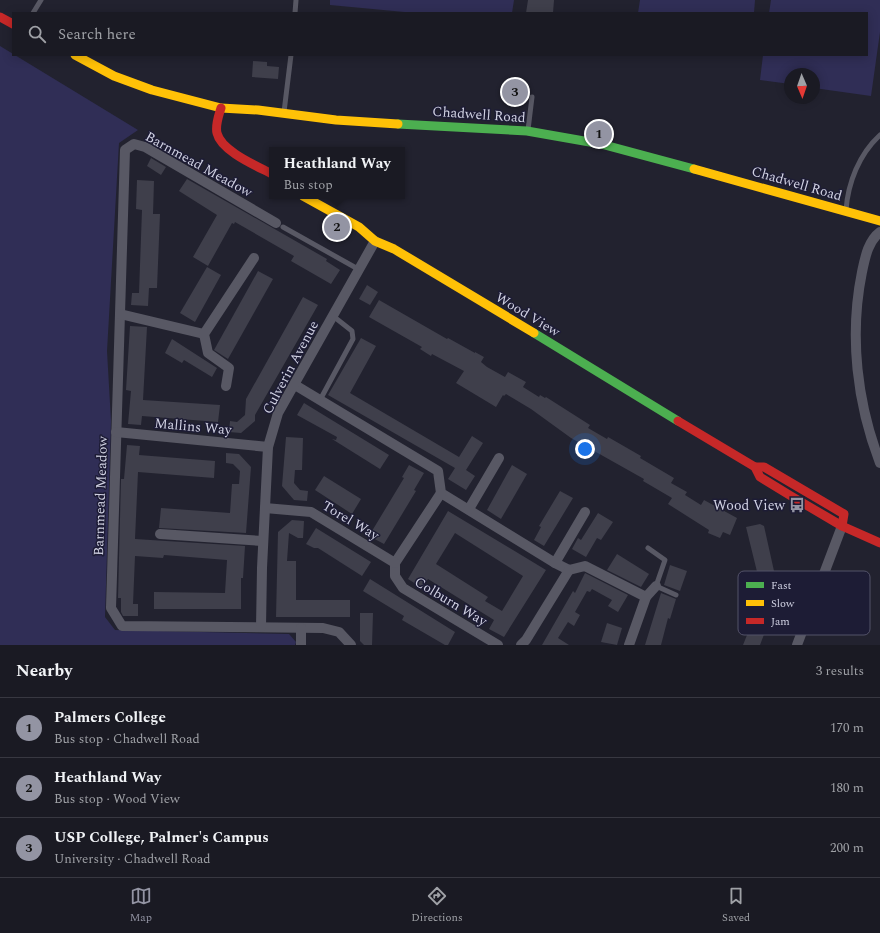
<!DOCTYPE html>
<html lang="en">
<head>
<meta charset="utf-8">
<style>
  :root { --surface:#1a1a23; --page:#272730; --text:#f1f3f6; --muted:#9fa1a6; --line:#383841; --accent:#9394a3 }
  body { margin:0; font-family:Spectral,serif; background:var(--page); color:var(--text) }
  .compass { position:absolute; left:784px; top:68px; width:36px; height:36px; border-radius:50%; background:var(--surface); box-shadow:0 2px 10px #0003; rotate:178deg }
  .you { position:absolute; left:585px; top:449px; width:14px; height:14px; margin:-10px; border:3px solid #fff; border-radius:50%; background:#1a73e8; box-shadow:0 0 0 6px #1a73e833 }
  .badge { display:grid; place-items:center; width:26px; height:26px; border-radius:50%; background:var(--accent); color:#111; font-size:13px; font-weight:700 }
  .pin { position:absolute; translate:-50% -50%; border:2px solid #fff; box-shadow:0 1px 4px #0006 }
  .popup { position:absolute; left:269px; top:147px; width:136px; height:52px; box-sizing:border-box; display:grid; place-content:center; border-radius:0px; background:var(--surface); filter:drop-shadow(0 1px 3px #0005); font-size:13px; white-space:nowrap; color:var(--muted) }
  .popup b { font-size:15px; color:var(--text) }
  .popup::after { content:''; position:absolute; left:50%; top:100%; margin-left:-8px; border:8px solid transparent; border-top-color:var(--surface) }
  .list { margin:0; padding:0; list-style:none }
  h2 { display:flex; justify-content:space-between; align-items:center; height:52px; margin:0; padding:0 16px; font-size:17px }
  h2 small { font-size:13px; font-weight:400; color:var(--muted) }
  .list li { display:grid; grid-template-columns:26px 1fr auto; gap:12px; align-items:center; box-sizing:border-box; height:60px; padding:0 16px; border-top:1px solid var(--line) }
  .list b { display:block; font-size:15px; white-space:nowrap }
  .list p { margin:0; font-size:13px; white-space:nowrap; color:var(--muted) }
  .list em { font-size:13px; font-style:normal; color:var(--muted) }
  .icon { flex:none; width:22px; height:22px; fill:none; stroke:currentColor; stroke-width:2; stroke-linecap:round; stroke-linejoin:round }
  .map { position:relative; flex:none; width:880px; height:645px; overflow:hidden }
  .search { position:absolute; background:var(--surface); box-shadow:0 2px 10px #0003; left:12px; right:12px; top:12px; height:44px; display:flex; align-items:center; gap:10px; box-sizing:border-box; padding:0 14px; border-radius:0px; color:var(--muted); font-size:15px }
  .sheet { height:232px; background:var(--surface) }
  nav { display:flex; justify-content:space-around; align-items:center; box-sizing:border-box; height:56px; border-top:1px solid var(--line); background:var(--surface); font-size:11px; color:var(--muted) }
  nav a { display:grid; justify-items:center; gap:2px }
  nav .on { color:var(--accent) }
  .map>svg:first-child { display:block }
  .green { fill:#302e56 }
  .building { fill:#3f3f4b; fill-rule:evenodd }
  .lines { fill:none; stroke-linecap:round; stroke-linejoin:round }
  .lane { stroke:#585864; stroke-width:5 }
  .street { stroke:#585864; stroke-width:10 }
  .fast { stroke:#4caf50; stroke-width:9 }
  .slow { stroke:#ffc107; stroke-width:9 }
  .jam { stroke:#c62828; stroke-width:9 }
  .labels { text-anchor:middle; stroke-width:3; stroke-linejoin:round; paint-order:stroke }
  .street-label { font-size:14px; fill:#d0d1e2; stroke:#1d1c35 }
  .poi-label { font-size:14px; fill:#d0d1e2; stroke:#1d1c35; text-anchor:end }
  .key { fill:#1d1c35; stroke:#535269; stroke-width:1 }
  .key-label { font-size:11px; fill:#d0d1e2 }
</style>
</head>
<body>
<div class="map">
<svg width="880" height="645" viewBox="0 0 880 645">
  <rect width="100%" height="100%" fill="#22222f"/>
  <g class="green">
    <polygon points="330,0 514,0 512,13 415,13 330,5"/>
    <polygon points="640,0 755,0 754,13 638,13"/>
    <polygon points="771,0 880,0 880,32 871,96 814,88 814,74 790,74 790,84 760,80 763,55 867,55 867,13 769,13"/>
    <polygon points="0,46 138,130 119,143 107,351 111,421 105,617 115,630 289,634 296,642 295,645 0,645"/>
  </g>
  <g class="building">
    <polygon points="528,0 554,0 553,13 526,13"/>
    <polygon points="253,61 267,62 267,66 279,67 278,79 252,77"/>
    <polygon points="151,158 166,167 161,175 147,166"/>
    <polygon points="187,179 327,259 326,261 340,270 331,284 291,261 294,256 235,222 234,224 232,223 208,266 193,257 217,215 179,191"/>
    <polygon points="137,180 154,181 153,214 160,214 157,288 149,288 148,306 131,305 132,293 139,293 142,210 136,209"/>
    <polygon points="207,267 221,275 195,322 180,313"/>
    <polygon points="258,271 273,279 228,359 214,350"/>
    <polygon points="367,285 378,292 370,305 359,299"/>
    <polygon points="303,297 318,305 255,415 255,421 241,433 229,432 230,421 237,422 245,415 246,399"/>
    <polygon points="379,300 447,339 448,338 475,353 475,352 484,357 481,362 487,367 505,377 508,372 526,382 523,387 539,397 540,395 545,398 546,397 590,425 588,428 607,439 608,437 641,456 640,458 674,478 671,483 687,492 685,495 701,505 704,500 737,518 730,535 723,532 720,538 708,533 709,530 668,504 672,498 643,481 644,479 571,438 531,409 506,394 504,396 503,395 496,407 456,383 464,371 432,354 431,356 420,349 422,347 369,317"/>
    <polygon points="130,326 147,327 143,400 220,405 218,422 142,416 141,425 128,424 131,391 126,390"/>
    <polygon points="361,338 376,346 350,393 459,457 472,436 483,443 466,470 475,476 466,490 448,479 455,468 328,395"/>
    <polygon points="172,339 217,368 212,377 184,360 182,363 165,353"/>
    <polygon points="304,403 389,455 380,469 332,439 336,440 337,437 297,415"/>
    <polygon points="286,437 303,438 302,470 295,470 294,483 300,490 308,491 307,501 294,500 282,486"/>
    <polygon points="127,445 140,446 139,455 215,461 214,478 138,472 135,539 245,546 243,578 241,578 241,609 154,609 154,592 225,593 227,560 164,555 163,558 135,556 133,604 138,604 138,616 123,616 121,612 121,598 118,598 121,479 124,479"/>
    <polygon points="226,453 239,454 251,467 246,533 159,528 161,508 230,513 232,484 239,484 240,471 233,464 226,463"/>
    <polygon points="409,465 424,473 414,490 416,491 384,544 369,536 404,478 402,477"/>
    <polygon points="512,465 527,474 501,519 487,510"/>
    <polygon points="324,476 361,499 352,514 315,490"/>
    <polygon points="560,491 573,498 544,546 534,540 541,527 539,526"/>
    <path d="M 448,511 L 546,570 L 504,637 L 489,629 L 494,620 L 428,579 L 422,588 L 408,579 ZM 455,533 L 523,576 L 502,611 L 485,601 L 488,597 L 436,564 Z"/>
    <polygon points="598,513 613,522 601,540 597,538 586,557 572,549 578,538 581,540"/>
    <polygon points="292,520 304,521 303,538 298,538 289,533 287,561 296,561 296,600 350,600 350,617 276,617 278,532"/>
    <polygon points="760,524 764,526 776,580 777,579 780,592 760,645 743,645 747,635 742,633 748,618 751,619 762,592 746,527"/>
    <polygon points="316,528 371,562 362,576 318,548 314,548 306,544"/>
    <polygon points="617,554 649,574 641,587 607,570"/>
    <polygon points="670,565 687,571 680,591 664,585"/>
    <polygon points="585,573 628,595 618,612 608,606 612,600 592,589 590,592 587,591 575,612 580,615 574,626 568,622 558,638 569,645 542,645 573,591 575,593"/>
    <polygon points="370,579 455,632 448,645 445,645 402,620 404,616 363,591"/>
    <polygon points="661,593 676,599 670,619 668,618 661,645 645,645"/>
    <polygon points="862,606 870,610 861,627 841,617 846,609 857,615"/>
    <polygon points="360,613 373,613 372,645 364,645 360,641"/>
    <polygon points="607,623 622,628 617,645 601,642"/>
  </g>
  <g class="lines">
    <g class="lane">
      <polyline points="33,13 41,0"/>
      <polyline points="295,13 296,0"/>
      <polyline points="284,112 291,55"/>
      <polyline points="528,130 532,97"/>
      <path d="M 846,210 C 848,183 859,154 880,135"/>
      <polyline points="283,227 358,269"/>
      <polyline points="320,400 353,339 352,331 333,316"/>
      <polyline points="648,548 665,560 656,586 676,595"/>
    </g>
    <g class="street">
      <polyline points="276,223 145,147 134,144 125,150 111,608 122,626 323,628 339,632 351,645"/>
      <path d="M 880,232 C 868,241 865,258 862,272 C 849,336 857,403 880,463"/>
      <polyline points="120,314 204,334"/>
      <polyline points="295,385 438,471 441,493 555,563 569,570 585,566 646,597"/>
      <polyline points="226,386 229,368 208,353 204,334 254,258"/>
      <polyline points="116,432 268,447"/>
      <polyline points="441,493 395,563 395,576 403,588 498,645"/>
      <polyline points="265,508 311,512 395,563"/>
      <polyline points="469,509 499,458"/>
      <polyline points="160,534 263,541"/>
      <polyline points="555,563 585,512"/>
      <polyline points="261,627 262,568 268,447 278,413 375,241"/>
      <polyline points="301,645 301,628"/>
      <polyline points="521,645 526,640 569,570"/>
      <polyline points="629,645 646,597 656,586"/>
      <polyline points="797,645 842,526"/>
    </g>
    <g class="fast">
      <polyline points="398,124 527,131 601,144 694,169"/>
      <polyline points="534,333 678,421"/>
    </g>
    <g class="slow">
      <polyline points="75,55 114,76 152,90 221,108 258,110 336,120 398,124"/>
      <polyline points="694,169 880,221"/>
      <polyline points="303,196 359,227 375,241 394,249 534,333"/>
    </g>
    <g class="jam">
      <polyline points="0,17 13,24"/>
      <path d="M 221,108 C 219,115 215,125 217,133 C 221,151 257,166 272,174"/>
      <polyline points="678,421 755,467 760,477 791,496 842,526 880,543"/>
      <polyline points="755,467 764,467 844,514 842,526"/>
    </g>
  </g>
  <defs>
    <symbol id="bus-bare" viewBox="-9 -9 18 18"><path d="M-5-6H5V4H4V6H2V4H-2V6H-4V4H-5ZM-3.5-4V0h7V-4ZM-3.5 1.2v1.5H-2V1.2ZM2 1.2v1.5H3.5V1.2Z" fill="#9394a3" stroke="#1d1c35" stroke-width="2.5" paint-order="stroke"/></symbol>
  </defs>
  <g fill-rule="evenodd">
    <use href="#bus-bare" x="786" y="494" width="22" height="22"/>
  </g>
  <g class="labels">
    <g class="street-label">
      <text transform="translate(479 114) rotate(4)" y="5">Chadwell Road</text>
      <text transform="translate(199 164) rotate(29)" y="5">Barnmead Meadow</text>
      <text transform="translate(797 183) rotate(16)" y="5">Chadwell Road</text>
      <text transform="translate(528 314) rotate(31)" y="5">Wood View</text>
      <text transform="translate(290 367) rotate(-62)" y="5">Culverin Avenue</text>
      <text transform="translate(193 426) rotate(5)" y="5">Mallins Way</text>
      <text transform="translate(100 496) rotate(-88)" y="5">Barnmead Meadow</text>
      <text transform="translate(351 520) rotate(31)" y="5">Torel Way</text>
      <text transform="translate(451 601) rotate(31)" y="5">Colburn Way</text>
    </g>
    <g class="poi-label">
      <text x="785" y="510">Wood View</text>
    </g>
  </g>
  <rect x="738" y="571" width="132" height="64" rx="6" class="key"/>
  <rect x="746" y="582" width="18" height="6" fill="#4caf50"/>
  <rect x="746" y="600" width="18" height="6" fill="#ffc107"/>
  <rect x="746" y="618" width="18" height="6" fill="#c62828"/>
  <g class="key-label">
    <text x="771" y="589">Fast</text>
    <text x="771" y="607">Slow</text>
    <text x="771" y="625">Jam</text>
  </g>
</svg>
<svg class="compass" viewBox="-18 -18 36 36"><path d="M0-13l5 13h-10z" fill="#e53935"/><path d="M0 13l5-13h-10z" fill="#9fa1a6"/></svg>
<div class="you"></div>
<div class="pin badge" style="left:599px;top:134px">1</div>
<div class="pin badge" style="left:337px;top:227px">2</div>
<div class="popup"><b>Heathland Way</b>Bus stop</div>
<div class="pin badge" style="left:515px;top:92px">3</div>
<div class="search"><svg class="icon" aria-label="search" viewBox="0 0 24 24"><circle cx="10" cy="10" r="6"/><path d="M15 15l6 6"/></svg>Search here</div>
</div>
<section class="sheet">
<h2>Nearby<small>3 results</small></h2>
<ul class="list">
<li><span class="badge">1</span><div><b>Palmers College</b><p>Bus stop · Chadwell Road</p></div><em>170 m</em></li>
<li><span class="badge">2</span><div><b>Heathland Way</b><p>Bus stop · Wood View</p></div><em>180 m</em></li>
<li><span class="badge">3</span><div><b>USP College, Palmer's Campus</b><p>University · Chadwell Road</p></div><em>200 m</em></li>
</ul>
</section>
<nav>
<a class="on"><svg class="icon" aria-label="map" viewBox="0 0 24 24"><path d="M3 6l6-2 6 2 6-2v14l-6 2-6-2-6 2zM9 4v14M15 6v14"/></svg>Map</a>
<a><svg class="icon" aria-label="directions" viewBox="0 0 24 24"><path d="M12 3l9 9-9 9-9-9zM9 14v-3h6M13 9l2 2-2 2"/></svg>Directions</a>
<a><svg class="icon" aria-label="saved" viewBox="0 0 24 24"><path d="M7 4h10v16l-5-4-5 4z"/></svg>Saved</a>
</nav>
</body>
</html>
